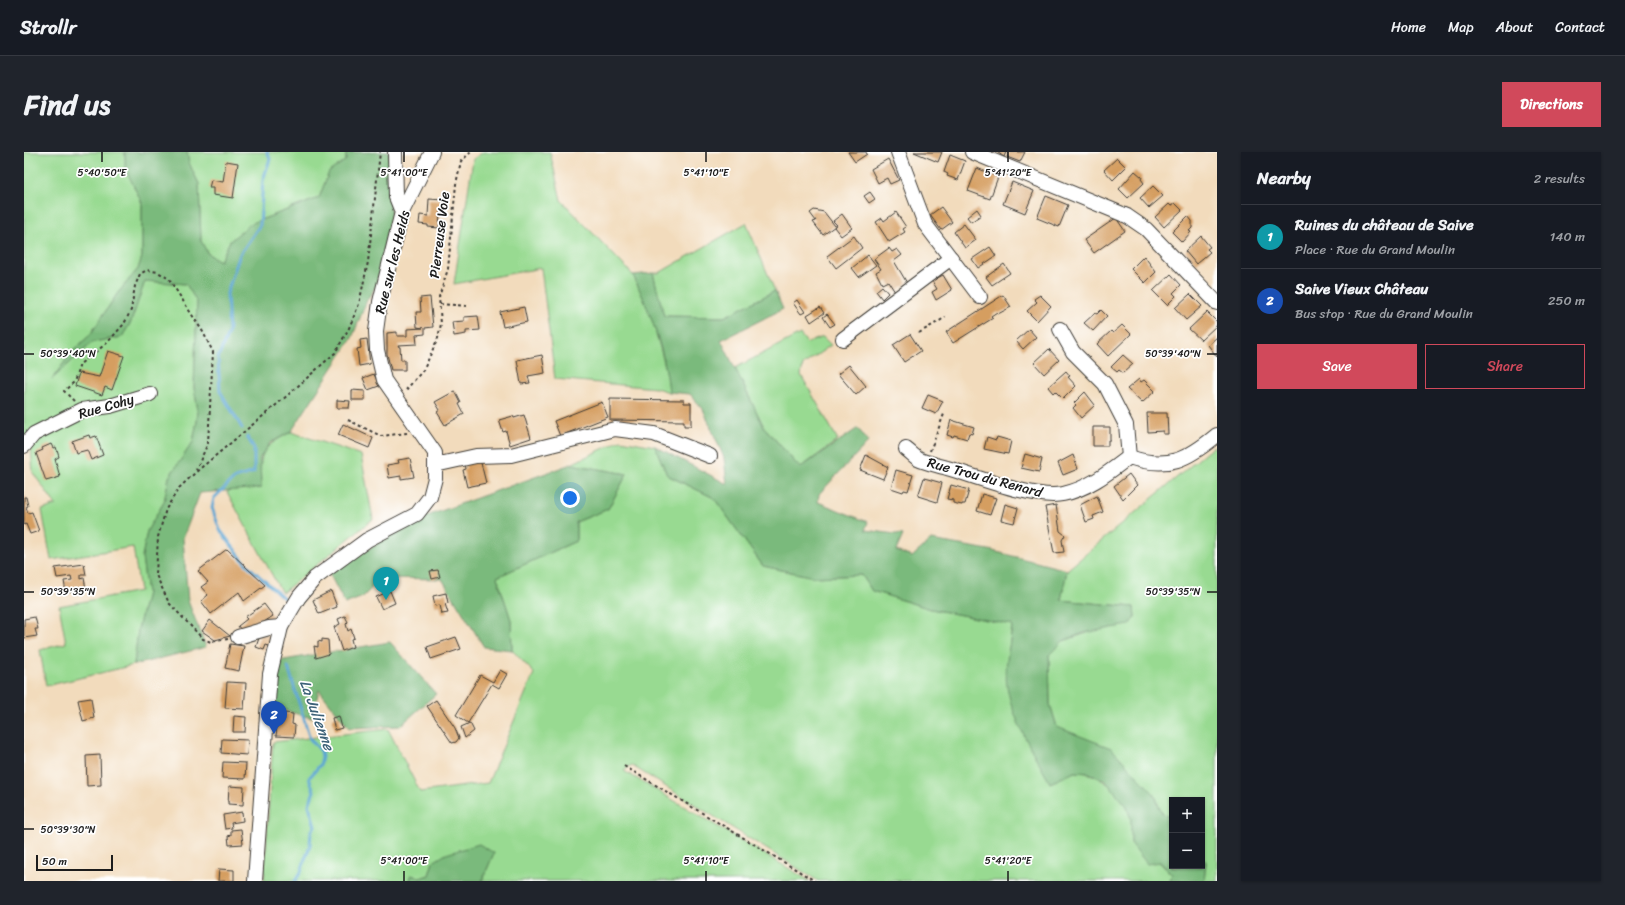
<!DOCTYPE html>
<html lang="en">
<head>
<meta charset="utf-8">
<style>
  :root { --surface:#171b24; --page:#20242c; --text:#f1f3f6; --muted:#9ea1a6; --line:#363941; --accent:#d1495b }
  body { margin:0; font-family:Sriracha,sans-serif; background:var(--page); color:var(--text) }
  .controls { position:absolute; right:12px; bottom:12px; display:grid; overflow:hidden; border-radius:0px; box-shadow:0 1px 3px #0004 }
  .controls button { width:36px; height:36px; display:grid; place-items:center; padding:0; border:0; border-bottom:1px solid var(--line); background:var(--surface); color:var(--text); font:20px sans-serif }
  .scale { position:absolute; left:12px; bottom:10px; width:77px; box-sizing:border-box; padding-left:4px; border:2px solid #1c1c1c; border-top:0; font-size:11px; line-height:14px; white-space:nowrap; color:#1c1c1c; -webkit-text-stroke:3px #fff; paint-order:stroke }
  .you { position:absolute; left:546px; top:346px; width:14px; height:14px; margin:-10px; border:3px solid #fff; border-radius:50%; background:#1a73e8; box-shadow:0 0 0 6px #1a73e833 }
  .badge { display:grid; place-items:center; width:26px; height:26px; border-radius:50%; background:var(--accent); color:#fff; font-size:13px; font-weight:700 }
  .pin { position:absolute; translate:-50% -33px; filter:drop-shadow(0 1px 2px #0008) }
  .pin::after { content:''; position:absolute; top:21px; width:14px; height:12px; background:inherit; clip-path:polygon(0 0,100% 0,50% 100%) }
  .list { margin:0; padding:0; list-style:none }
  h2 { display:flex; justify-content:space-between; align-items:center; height:52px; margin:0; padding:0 16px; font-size:17px }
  h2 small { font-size:13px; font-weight:400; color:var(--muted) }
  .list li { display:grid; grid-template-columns:26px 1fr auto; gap:12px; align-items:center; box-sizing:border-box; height:64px; padding:0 16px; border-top:1px solid var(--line) }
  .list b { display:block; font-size:15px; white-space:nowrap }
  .list p { margin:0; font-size:13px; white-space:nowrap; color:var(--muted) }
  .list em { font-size:13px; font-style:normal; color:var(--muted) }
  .actions { display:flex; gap:8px; padding:12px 16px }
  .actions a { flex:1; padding:9px 0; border:1px solid var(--accent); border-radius:0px; text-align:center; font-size:14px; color:var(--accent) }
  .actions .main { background:var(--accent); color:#fff }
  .map { position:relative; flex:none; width:1193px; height:729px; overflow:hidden; border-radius:0px }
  header { display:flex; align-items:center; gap:24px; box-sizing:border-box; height:56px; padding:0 20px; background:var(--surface); border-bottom:1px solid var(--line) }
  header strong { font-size:19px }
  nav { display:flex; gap:22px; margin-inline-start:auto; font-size:14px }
  .intro { display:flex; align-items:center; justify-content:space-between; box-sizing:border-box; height:96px; padding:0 24px }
  h1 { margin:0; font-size:28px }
  .button { padding:10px 18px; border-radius:0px; background:var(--accent); color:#fff; font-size:14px; font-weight:700 }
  main { display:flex; gap:24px; padding:0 24px }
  aside { flex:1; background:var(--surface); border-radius:0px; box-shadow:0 1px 3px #0004 }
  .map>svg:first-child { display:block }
  .green { fill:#98da91; stroke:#5a7b56 }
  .forest { fill:#7aba7b; stroke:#4b6b4c }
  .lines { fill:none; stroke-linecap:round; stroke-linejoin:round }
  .stream { stroke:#5ba6d3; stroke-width:3 }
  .building { fill:#d59e61 }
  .minor-casing { stroke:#3c3934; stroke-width:16 }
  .path { stroke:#3c3934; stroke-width:2; stroke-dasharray:3 3; stroke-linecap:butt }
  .minor { stroke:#fff; stroke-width:14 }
  .ticks { fill:none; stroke:#1c1c1c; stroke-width:1.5 }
  .labels { text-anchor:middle; stroke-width:3.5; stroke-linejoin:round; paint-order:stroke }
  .street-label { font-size:14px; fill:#1c1c1c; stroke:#fff }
  .water-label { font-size:15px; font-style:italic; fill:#3c6178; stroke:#fff }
  .ticks-label { font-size:10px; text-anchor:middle; fill:#1c1c1c; stroke:#fff; stroke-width:3.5; stroke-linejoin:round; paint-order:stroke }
</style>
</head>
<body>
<header>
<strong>Strollr</strong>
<nav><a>Home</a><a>Map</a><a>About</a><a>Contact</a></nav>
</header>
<div class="intro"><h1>Find us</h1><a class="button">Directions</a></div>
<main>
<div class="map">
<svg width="1193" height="729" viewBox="0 0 1193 729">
  <rect width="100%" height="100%" fill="#fff"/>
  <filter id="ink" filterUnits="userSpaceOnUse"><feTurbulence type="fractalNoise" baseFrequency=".025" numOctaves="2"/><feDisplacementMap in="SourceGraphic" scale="8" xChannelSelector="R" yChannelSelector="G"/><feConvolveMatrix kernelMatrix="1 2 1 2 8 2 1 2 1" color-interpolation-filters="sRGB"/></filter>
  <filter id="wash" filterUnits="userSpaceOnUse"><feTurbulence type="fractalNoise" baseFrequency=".012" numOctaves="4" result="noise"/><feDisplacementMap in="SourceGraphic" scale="16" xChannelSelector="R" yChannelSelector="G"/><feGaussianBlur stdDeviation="0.9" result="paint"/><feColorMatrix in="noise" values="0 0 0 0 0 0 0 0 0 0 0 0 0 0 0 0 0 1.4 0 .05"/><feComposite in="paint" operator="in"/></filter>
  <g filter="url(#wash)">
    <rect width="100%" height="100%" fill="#f2dbbc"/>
    <g class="green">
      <polygon points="0,0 101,0 102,16 118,51 118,105 114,117 93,142 66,183 48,200 30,225 69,190 98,185 107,170 121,129 162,132 173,150 170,236 174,258 173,269 169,290 145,325 140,350 123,379 118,405 123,441 114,477 110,513 22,534 16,498 42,491 35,454 116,439 109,395 27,408 18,358 32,353 9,321 6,285 0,291"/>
      <polygon points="163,0 322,0 322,8 305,20 295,46 226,72 206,89 196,109 184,102 177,89 175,32 165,11"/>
      <polygon points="459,0 526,0 537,48 609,123 627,163 644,225 645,240 632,236 531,227 517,116 430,132 449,7"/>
      <polygon points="722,71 751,139 700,165 640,164 629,121 635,121"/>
      <polygon points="776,182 783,191 799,185 807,193 779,213 777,223 814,288 776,316 740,275 711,216"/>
      <path d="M 267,280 L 337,303 L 349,367 L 258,441 L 203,340 L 208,337 L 237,336 C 236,300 234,298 267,280 Z"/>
      <path d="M 597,288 L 631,294 L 643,323 L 690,346 L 739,414 L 790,425 L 838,423 L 848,439 L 907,457 L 988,473 L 982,522 L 1026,631 C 1034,628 1043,621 1051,620 C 1075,618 1102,644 1107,666 C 1109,673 1107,683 1107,691 L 1135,710 L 1148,723 L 1146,729 L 794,729 L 607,613 L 600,619 L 786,729 L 458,729 L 470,701 L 409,710 L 405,723 L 396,726 L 387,723 L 386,729 L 240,729 L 249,590 L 364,577 L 396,640 L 464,631 L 510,521 L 488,498 L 487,468 L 473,425 L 552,389 L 552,370 L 584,357 L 603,322 L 547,312 Z"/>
      <polygon points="1190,294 1193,300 1193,729 1180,729 1182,710 1178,705 1178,648 1148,648 1148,667 1137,660 1131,643 1033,575 1026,552 1025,503 1039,489 1111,465 1110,455 1037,448 1043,418"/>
    </g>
    <g class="forest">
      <polygon points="101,0 163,0 165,11 175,32 177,89 184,102 196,109 206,89 226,72 295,46 305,20 322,8 322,0 365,0 367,62 352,134 343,148 328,186 267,280 246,291 236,306 237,336 176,341 159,386 164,449 182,495 110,513 114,477 123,441 118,405 123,379 140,350 145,325 169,290 173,269 174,258 170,236 173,150 162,132 121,129 107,170 98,185 69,190 28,227 48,200 66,183 93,142 114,117 118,105 118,51 101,16"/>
      <path d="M 629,121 L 640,164 L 700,165 L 751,139 L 759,157 L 697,188 L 740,275 L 776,316 L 834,276 L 844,290 L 795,342 L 794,350 L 844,370 L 841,378 L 879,383 L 872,399 L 888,405 L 907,388 L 965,398 L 1043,418 L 1037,448 L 1110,455 L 1111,465 L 1105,473 L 1060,481 L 1039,489 L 1025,503 L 1026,552 L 1033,575 L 1087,596 L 1131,643 L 1137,660 L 1148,667 L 1148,714 L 1178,714 L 1178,705 L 1182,710 L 1180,729 L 1146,729 L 1148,722 L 1136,710 L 1123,712 L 1107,691 L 1107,667 L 1102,653 L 1081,628 L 1065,621 L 1051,620 L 1026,631 C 1009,600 982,558 982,521 C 982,505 987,489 988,473 L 907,457 L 848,439 L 838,423 L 790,425 L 739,414 L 690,346 L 643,323 L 631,294 L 703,332 L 700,306 L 679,257 L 666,242 L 645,240 C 641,199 626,160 609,123 Z"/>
      <polygon points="547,312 603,322 584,357 552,370 552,389 473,425 487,468 488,498 460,495 418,427 357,426 339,445 321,452 305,421 392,368"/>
      <polygon points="366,490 412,542 376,574 325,576 295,538 288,566 251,556 254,509"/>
      <polygon points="455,692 470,701 458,729 386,729 387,723 396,726 405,723 409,710 422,702"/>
    </g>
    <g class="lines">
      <g class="stream">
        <polyline points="218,276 196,239 194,206 205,179 203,141 216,102 236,73 239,28 246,7 243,0"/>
        <polyline points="223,285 230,296 230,320 211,326 190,346 188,356 196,378 221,411 263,449"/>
        <polyline points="264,515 286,587 297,599 298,605 296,613 285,626 290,639 285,653 291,674 287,680 286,693 277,720 271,729"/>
      </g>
    </g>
    <g id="blocks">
      <g class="building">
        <polygon points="824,0 842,0 843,2 831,10"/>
        <polygon points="890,0 918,0 914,10"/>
        <polygon points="973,0 982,0 980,5"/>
        <polygon points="985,0 1001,0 996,10 983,5"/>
        <polygon points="926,3 941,9 934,28 923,24 924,22 920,20"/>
        <polygon points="1093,6 1102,15 1089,28 1080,18"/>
        <polygon points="864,7 875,28 866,32 863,26 854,31 847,17"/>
        <polygon points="202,9 214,11 209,46 189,43 189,36 185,36 187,28 199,30"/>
        <polygon points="953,16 974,25 966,47 944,39"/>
        <polygon points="1111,19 1118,25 1117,27 1120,31 1104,46 1095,37"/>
        <polygon points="988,30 1010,39 1001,61 979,52"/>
        <polygon points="1129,34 1139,44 1125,56 1116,46"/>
        <polygon points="846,40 851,47 845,51 840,44"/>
        <polygon points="1022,44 1044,53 1035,75 1013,66"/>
        <polygon points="405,47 419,48 419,60 416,60 415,76 404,75 404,73 395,72 396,63 404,64"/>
        <polygon points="1151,51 1158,58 1140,75 1131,65 1145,52 1147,54"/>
        <polygon points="917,55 928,70 917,78 906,63"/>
        <polygon points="953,57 957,63 947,70 943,65"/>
        <polygon points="790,58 800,60 811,74 799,83 789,70 792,69 786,61"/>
        <polygon points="872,60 882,75 879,77 881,80 865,90 852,70 858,66 860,69"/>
        <polygon points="818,62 828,76 817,84 810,75 813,73 809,69"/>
        <polygon points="1164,64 1168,69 1168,76 1165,79 1167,80 1158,90 1148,80"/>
        <polygon points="1092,66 1101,79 1070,101 1060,88"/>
        <polygon points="940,72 952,88 941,96 930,80"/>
        <polygon points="830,84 838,96 812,116 803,104"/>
        <polygon points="1177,84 1186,95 1183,97 1186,100 1172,112 1161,99"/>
        <polygon points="966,95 972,104 954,116 948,107"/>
        <polygon points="865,96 868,100 873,97 878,103 870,109 883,131 871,140 864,129 858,132 852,120 857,117 850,107"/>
        <polygon points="844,103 852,113 835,125 828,116"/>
        <polygon points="1120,104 1132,120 1121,131 1107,117"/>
        <polygon points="980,112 986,121 968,133 962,125"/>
        <polygon points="1147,122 1157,133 1149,141 1152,144 1143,153 1129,139"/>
        <polygon points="919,123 928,138 912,148 908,140 913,137 908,129"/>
        <polygon points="858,134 864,141 858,147 852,139"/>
        <polygon points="1166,142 1178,154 1162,168 1151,156"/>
        <polygon points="979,143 987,155 974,162 973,160 967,164 969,166 929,191 922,180"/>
        <polygon points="1016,143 1027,154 1013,169 1003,159 1013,150 1010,147"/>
        <polygon points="406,145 409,175 401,176 401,182 392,183 393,192 374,193 375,195 376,195 377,208 381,208 381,218 367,218 363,202 363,181 373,180 373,184 383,184 383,177 399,176 393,175 392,160 397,160 396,146"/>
        <polygon points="773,148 781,160 777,162 769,151"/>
        <polygon points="500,155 503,170 479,175 476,160"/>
        <polygon points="796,155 800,161 787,170 783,163"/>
        <polygon points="1077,158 1083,164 1069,179 1060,171 1071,161 1073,162"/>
        <polygon points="1183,160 1193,170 1193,173 1177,188 1165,177"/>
        <polygon points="803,162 811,172 806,175 799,165"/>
        <polygon points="454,164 456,178 442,179 442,182 430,184 428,170 440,169 440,165"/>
        <polygon points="1098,173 1107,182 1084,204 1073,192 1087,179 1089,181"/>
        <polygon points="1005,177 1012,185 999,197 992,189"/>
        <polygon points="886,182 897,199 880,210 869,193"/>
        <polygon points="1193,185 1193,205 1184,193"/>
        <polygon points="343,187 346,212 335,214 333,197 337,196 336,188"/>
        <polygon points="1025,197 1035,208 1020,222 1010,211"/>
        <polygon points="84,199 100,204 88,238 81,235 78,243 51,234 55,221 75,225"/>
        <polygon points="518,203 521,221 504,224 506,231 497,232 493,208"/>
        <polygon points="1099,203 1109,212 1099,221 1095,218 1093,220 1087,215"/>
        <polygon points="825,213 842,234 832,243 814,222"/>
        <polygon points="1042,219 1046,224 1044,225 1052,234 1039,247 1031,239 1029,241 1024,235"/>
        <polygon points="350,222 355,234 344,238 339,226"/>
        <polygon points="1115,227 1117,230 1120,228 1131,239 1118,251 1103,237"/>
        <polygon points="328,238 341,239 341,248 328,248"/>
        <polygon points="431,239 437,251 435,252 440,262 421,273 413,260 416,258 411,250"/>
        <polygon points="1061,240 1071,253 1057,266 1049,256 1052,253 1050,251"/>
        <polygon points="904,243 919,249 912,262 898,256"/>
        <polygon points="586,247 660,248 660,251 667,251 667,274 660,274 660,269 586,268"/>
        <polygon points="313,248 326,249 325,256 313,256"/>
        <polygon points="578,250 584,265 536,284 530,269"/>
        <polygon points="1123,261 1143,261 1144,282 1139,282 1139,279 1124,280"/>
        <polygon points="500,263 507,286 486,293 482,279 479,280 475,268 489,264 490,266"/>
        <polygon points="927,268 950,275 948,282 945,281 943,287 930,283 929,285 923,283"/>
        <polygon points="319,272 349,286 345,296 314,283"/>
        <polygon points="1069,275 1086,275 1086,288 1084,288 1084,294 1069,294"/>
        <polygon points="65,283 66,286 72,284 79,303 67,308 63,298 52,301 48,289"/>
        <polygon points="963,285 972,288 973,285 987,289 984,302 960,297"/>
        <polygon points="27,292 29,296 32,295 35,305 31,307 36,325 22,329 12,301 19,298 18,296"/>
        <polygon points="1001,302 1018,307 1015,320 997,316"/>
        <polygon points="842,303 864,315 859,327 836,318"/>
        <polygon points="1049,303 1054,317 1039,323 1034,311"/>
        <polygon points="386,306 390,325 377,327 377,324 365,326 363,313 375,311 374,308"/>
        <polygon points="456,307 462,331 443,335 439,318 442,317 441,311"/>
        <polygon points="872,318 889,323 884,339 880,338 879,340 867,336"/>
        <polygon points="1105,322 1113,333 1099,347 1090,334"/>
        <polygon points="900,326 918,331 913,350 894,344"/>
        <polygon points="927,333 945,338 941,352 938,352 938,353 929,351 929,348 923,347"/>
        <polygon points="958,342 972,346 966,363 953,359"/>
        <polygon points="1073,344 1079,360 1069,364 1070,367 1062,370 1056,353"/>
        <polygon points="0,345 2,345 4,354 2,355 4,361 8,360 15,379 6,382 2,372 0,373"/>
        <polygon points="981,352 994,356 990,371 977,368"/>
        <polygon points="1032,353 1036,379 1041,383 1038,388 1040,400 1030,401 1021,355"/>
        <polygon points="203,397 241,433 220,449 215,440 187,462 177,449 184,443 177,435 184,430 174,419"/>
        <polygon points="60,412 62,423 57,423 57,427 60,426 62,437 42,440 40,429 48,428 47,424 33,426 31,416"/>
        <polygon points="414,418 416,425 408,427 406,419"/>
        <polygon points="307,439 313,455 295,462 289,448"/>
        <polygon points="366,439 371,451 358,457 352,445"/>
        <polygon points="422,441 424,451 421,452 424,461 418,462 416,453 411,454 409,444"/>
        <polygon points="240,452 249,464 231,476 219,481 214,474 223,467 221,465"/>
        <polygon points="321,464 324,470 322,472 324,479 327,477 330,486 327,487 329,495 318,499 310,475 316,472 314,467"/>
        <polygon points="11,465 14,477 11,477 13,484 0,486 0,467"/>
        <polygon points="186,468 206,484 191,488 178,479"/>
        <polygon points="249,482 245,494 242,493 240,498 232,495 236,483"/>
        <polygon points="432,485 437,497 407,507 403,495"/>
        <polygon points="298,487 304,488 305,502 292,506 290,494 294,495 294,489 298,490"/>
        <polygon points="206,492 220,494 215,519 201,516"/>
        <polygon points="476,518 483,522 475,536 468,532 444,571 432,563 456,523 469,530"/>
        <polygon points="203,530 222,531 220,557 201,556"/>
        <polygon points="67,546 70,566 59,569 54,548"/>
        <polygon points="412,548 431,576 435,586 432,590 428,591 403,554"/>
        <polygon points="261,561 269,562 268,572 271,573 270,585 252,584 254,563 261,563"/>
        <polygon points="210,564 222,565 221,580 209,580"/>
        <polygon points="315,564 318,576 311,578 308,566"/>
        <polygon points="446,571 450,579 441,586 437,575"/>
        <polygon points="198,587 224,588 223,603 197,601"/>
        <polygon points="76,603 77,633 63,634 62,604"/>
        <polygon points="199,610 222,611 221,627 198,626"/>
        <polygon points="205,634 220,635 219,653 204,652"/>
        <polygon points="218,660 219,669 207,671 208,676 201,677 199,663"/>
        <polygon points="217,677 219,692 205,693 204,684 207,683 207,678"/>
        <polygon points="195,717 210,718 210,729 194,729"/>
      </g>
    </g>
  </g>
  <g filter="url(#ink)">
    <use href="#blocks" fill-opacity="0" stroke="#3c3934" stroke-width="1"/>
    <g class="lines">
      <defs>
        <g id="minor">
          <polyline points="371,0 372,45 378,60"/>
          <polyline points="874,0 901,72 956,145"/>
          <polyline points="948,0 1103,64 1122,77 1193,151"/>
          <polyline points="1036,177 1049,200 1081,232 1102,273 1105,305"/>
          <polyline points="819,187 927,106"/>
          <polyline points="0,294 10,282 58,258 86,254 126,242"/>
          <path d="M 882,297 C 886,300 890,304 894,307 C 902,311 914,313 923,316 C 951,324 1011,348 1039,342 C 1064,337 1084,321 1105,305 C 1144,318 1163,308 1193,283"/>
          <polyline points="411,313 452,304 487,303 591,277 630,282 686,304"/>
          <polyline points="214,485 245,476 257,475"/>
          <polyline points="231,729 246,522 257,475 275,445 291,426 343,388 393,362 406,345 411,326 411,301 360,228 353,198 352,179 356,150 378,60 408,0"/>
        </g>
      </defs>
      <use href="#minor" class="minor-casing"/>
      <g class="path">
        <polyline points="416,152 444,154"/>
        <polyline points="895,181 922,165"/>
        <polyline points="382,238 400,217 414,186 417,172 415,145 424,117 432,32 437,9 447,0"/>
        <polyline points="50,249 40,239 50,230 56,212 83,191 100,172 107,158 111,134 116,122 123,118 134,120 145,127 179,180 189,200 184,291 172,318"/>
        <polyline points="324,268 357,284 383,281"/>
        <polyline points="906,299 920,262"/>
        <polyline points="204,487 187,490 179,487 145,451 132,423 134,385 142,357 155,336 172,320 264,243 311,201 325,176 335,152 344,110 356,0"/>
        <polyline points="600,614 791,729"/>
      </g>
      <use href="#minor" class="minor"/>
    </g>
  </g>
  <path class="ticks" d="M 78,0 L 78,10M 380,0 L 380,10M 682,0 L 682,10M 984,0 L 984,10M 0,202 L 10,202M 1183,202 L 1193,202M 0,440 L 10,440M 1183,440 L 1193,440M 0,677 L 10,677M 380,719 L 380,729M 682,719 L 682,729M 984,719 L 984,729"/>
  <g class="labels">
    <g class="street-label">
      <text transform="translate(415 83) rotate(-83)" y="5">Pierreuse Voie</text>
      <text transform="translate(368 110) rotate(-76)" y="5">Rue sur les Heids</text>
      <text transform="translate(82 254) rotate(-16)" y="5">Rue Cohy</text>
      <text transform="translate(961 325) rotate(15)" y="5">Rue Trou du Renard</text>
    </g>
    <g class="water-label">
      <text transform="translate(293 563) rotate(70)" y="5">La Julienne</text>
    </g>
  </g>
  <g class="ticks-label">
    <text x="78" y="24">5°40'50"E</text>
    <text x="380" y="24">5°41'00"E</text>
    <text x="682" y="24">5°41'10"E</text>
    <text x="984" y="24">5°41'20"E</text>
    <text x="44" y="205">50°39'40"N</text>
    <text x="1149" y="205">50°39'40"N</text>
    <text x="44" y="443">50°39'35"N</text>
    <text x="1149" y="443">50°39'35"N</text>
    <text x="44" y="681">50°39'30"N</text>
    <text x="380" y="712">5°41'00"E</text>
    <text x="682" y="712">5°41'10"E</text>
    <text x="984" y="712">5°41'20"E</text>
  </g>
</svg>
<div class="controls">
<button>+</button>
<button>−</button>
</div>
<div class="scale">50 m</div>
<div class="you"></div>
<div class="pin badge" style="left:362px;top:448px;background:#0f9aa8">1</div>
<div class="pin badge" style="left:250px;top:582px;background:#1a4fb4">2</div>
</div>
<aside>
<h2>Nearby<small>2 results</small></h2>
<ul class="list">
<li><span class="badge" style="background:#0f9aa8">1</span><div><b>Ruines du château de Saive</b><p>Place · Rue du Grand Moulin</p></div><em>140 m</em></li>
<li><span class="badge" style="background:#1a4fb4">2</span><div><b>Saive Vieux Château</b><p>Bus stop · Rue du Grand Moulin</p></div><em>250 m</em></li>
</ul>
<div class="actions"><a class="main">Save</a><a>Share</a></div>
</aside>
</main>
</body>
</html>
